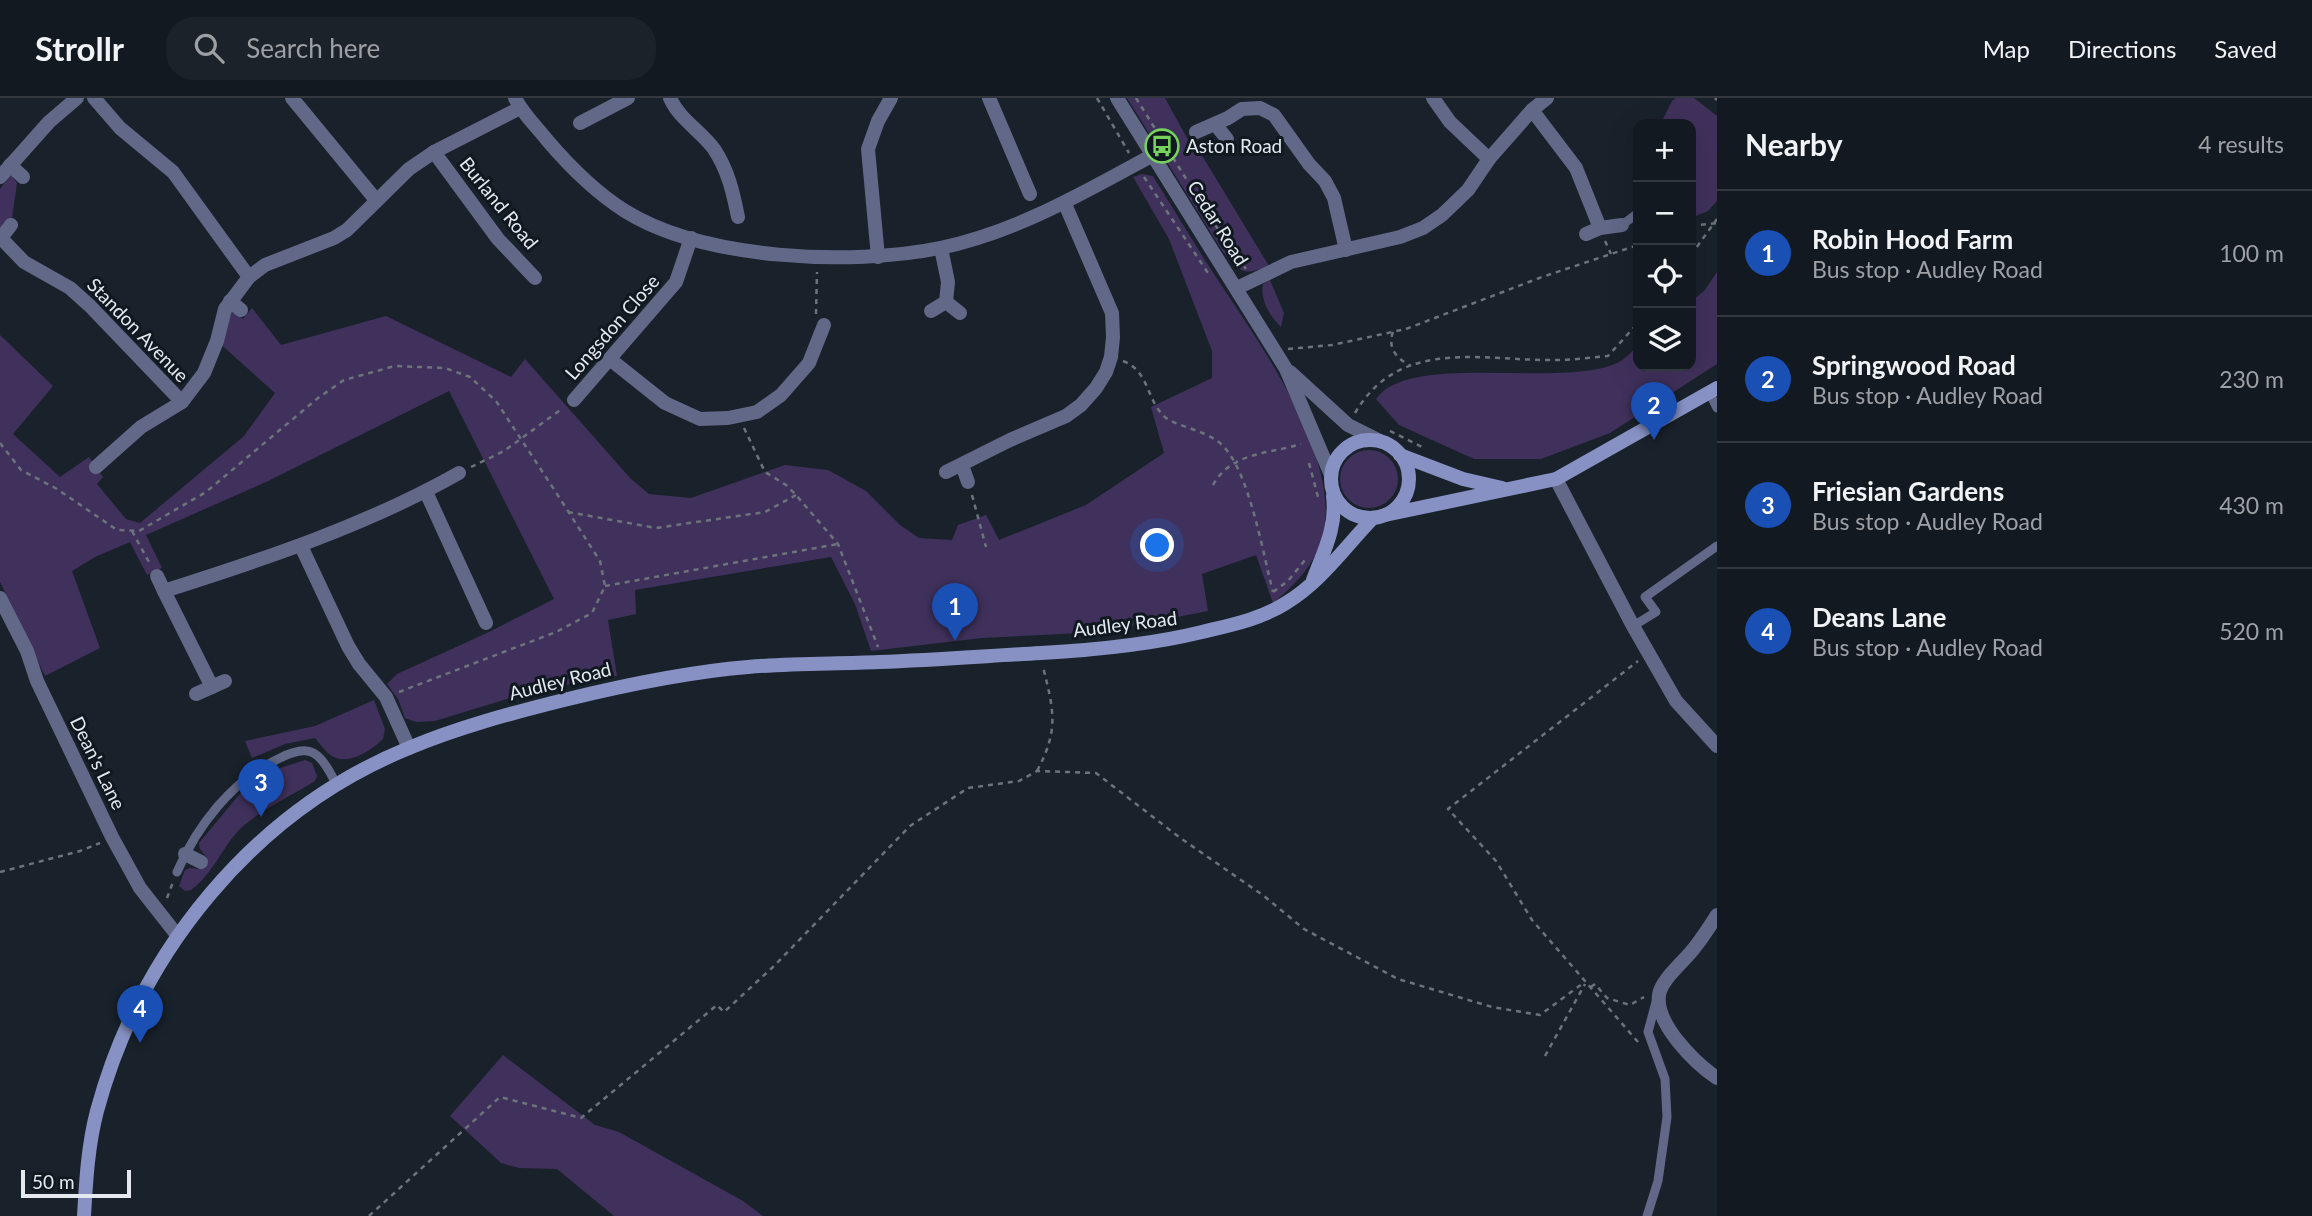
<!DOCTYPE html>
<html lang="en">
<head>
<meta charset="utf-8">
<style>
  :root { --surface:#131920; --page:#1c2229; --text:#f1f3f6; --muted:#9da0a5; --line:#32383e; --accent:#1a73e8 }
  body { margin:0; font-family:Lato,sans-serif; background:var(--page); color:var(--text) }
  .controls { position:absolute; right:21px; top:21px; display:grid; overflow:hidden; border-radius:14px; box-shadow:0 7px 28px #0002 }
  .controls button { width:63px; height:63px; display:grid; place-items:center; padding:0; border:0; border-bottom:2px solid var(--line); background:var(--surface); color:var(--text); font:35px sans-serif }
  .scale { position:absolute; left:21px; bottom:18px; width:110px; box-sizing:border-box; padding-left:7px; border:4px solid #e3e9ef; border-top:0; font-size:19px; line-height:24px; white-space:nowrap; color:#e3e9ef; -webkit-text-stroke:5px #101820; paint-order:stroke }
  .you { position:absolute; left:1158px; top:448px; width:24px; height:24px; margin:-18px; border:5px solid #fff; border-radius:50%; background:#1a73e8; box-shadow:0 0 0 10px #1a73e833 }
  .badge { display:grid; place-items:center; width:46px; height:46px; border-radius:50%; background:var(--accent); color:#fff; font-size:23px; font-weight:700 }
  .pin { position:absolute; translate:-50% -58px; filter:drop-shadow(0 2px 4px #0008) }
  .pin::after { content:''; position:absolute; top:37px; width:24px; height:21px; background:inherit; clip-path:polygon(0 0,100% 0,50% 100%) }
  .list { margin:0; padding:0; list-style:none }
  h2 { display:flex; justify-content:space-between; align-items:center; height:91px; margin:0; padding:0 28px; font-size:30px }
  h2 small { font-size:23px; font-weight:400; color:var(--muted) }
  .list li { display:grid; grid-template-columns:46px 1fr auto; gap:21px; align-items:center; box-sizing:border-box; height:126px; padding:0 28px; border-top:2px solid var(--line) }
  .list b { display:block; font-size:26px; white-space:nowrap }
  .list p { margin:0; font-size:23px; white-space:nowrap; color:var(--muted) }
  .list em { font-size:23px; font-style:normal; color:var(--muted) }
  .icon { flex:none; width:38px; height:38px; fill:none; stroke:currentColor; stroke-width:2; stroke-linecap:round; stroke-linejoin:round }
  .map { position:relative; flex:none; width:1717px; height:1118px; overflow:hidden }
  header { display:flex; align-items:center; gap:42px; box-sizing:border-box; height:98px; padding:0 35px; background:var(--surface); border-bottom:2px solid var(--line) }
  header strong { font-size:33px }
  nav { display:flex; gap:38px; margin-inline-start:auto; font-size:24px }
  .search { width:490px; height:63px; background:var(--page); display:flex; align-items:center; gap:18px; box-sizing:border-box; padding:0 24px; border-radius:28px; color:var(--muted); font-size:26px }
  main { display:flex }
  aside { flex:1; background:var(--surface) }
  .map>svg:first-child { display:block }
  .green { fill:#40315c }
  .lines { fill:none; stroke-linecap:round; stroke-linejoin:round }
  .path { stroke:#6c747b; stroke-width:2.5; stroke-dasharray:5 5; stroke-linecap:butt }
  .service { stroke:#616888; stroke-width:9 }
  .minor { stroke:#616888; stroke-width:14 }
  .tertiary { stroke:#616888; stroke-width:14 }
  .secondary { stroke:#8791c4; stroke-width:14 }
  .labels { text-anchor:middle; stroke-width:6; stroke-linejoin:round; paint-order:stroke }
  .poi-label { font-size:19px; fill:#e3e9ef; stroke:#101820; text-anchor:start }
  .street-label { font-size:19px; fill:#e3e9ef; stroke:#101820 }
</style>
</head>
<body>
<header>
<strong>Strollr</strong>
<div class="search"><svg class="icon" aria-label="search" viewBox="0 0 24 24"><circle cx="10" cy="10" r="6"/><path d="M15 15l6 6"/></svg>Search here</div>
<nav><a>Map</a><a>Directions</a><a>Saved</a></nav>
</header>
<main>
<div class="map">
<svg width="1717" height="1118" viewBox="0 0 1717 1118">
  <rect width="100%" height="100%" fill="#19212a"/>
  <g class="green">
    <path d="M 1127,0 L 1165,0 L 1187,40 L 1195,46 L 1269,168 C 1243,178 1241,175 1223,154 Z"/>
    <polygon points="1676,0 1694,0 1717,18 1717,103 1708,113 1691,120 1691,91 1696,76 1691,69 1691,26 1661,25 1672,3"/>
    <path d="M 1142,76 L 1153,78 C 1173,110 1192,142 1212,173 C 1255,239 1342,356 1323,438 C 1316,465 1294,488 1273,505 L 1256,457 L 1202,476 L 1208,513 L 1101,534 L 982,540 L 871,553 L 855,506 L 831,459 L 635,492 L 636,516 L 608,522 L 617,578 L 536,592 L 435,623 L 416,624 L 405,620 L 398,601 L 387,586 L 397,576 L 489,534 L 554,501 L 449,293 L 266,384 L 146,437 L 162,470 L 147,477 L 130,444 L 95,459 L 72,473 L 100,550 L 45,578 L 0,484 L 0,237 L 53,288 L 13,336 L 60,379 L 89,359 L 103,379 L 97,386 L 126,421 L 140,425 L 244,338 L 275,295 L 217,243 L 228,207 L 243,221 L 252,210 L 281,247 L 386,218 L 511,279 L 525,261 L 630,380 L 649,396 L 691,400 L 785,367 L 828,372 L 866,393 L 900,427 L 919,440 L 952,442 L 958,427 L 986,417 L 999,442 L 1086,407 L 1164,355 L 1151,309 L 1212,280 L 1212,253 L 1169,141 L 1133,79 Z"/>
    <polygon points="11,77 17,85 11,127 0,139 0,91"/>
    <path d="M 1717,174 L 1717,266 L 1610,335 L 1541,361 L 1474,361 L 1399,327 L 1376,301 C 1409,253 1561,291 1617,265 C 1625,262 1632,253 1638,248 L 1638,268 L 1691,268 L 1691,204 L 1705,192 Z"/>
    <path d="M 1270,182 L 1284,215 L 1281,229 C 1269,217 1260,202 1263,186 Z"/>
    <circle cx="1369" cy="381" r="29"/>
    <path d="M 374,602 L 385,631 L 383,641 C 373,651 351,666 336,660 C 327,657 321,647 315,640 L 285,646 L 252,660 L 245,643 L 315,628 Z"/>
    <path d="M 305,662 L 312,665 L 317,678 L 315,683 C 291,698 264,710 242,729 C 223,747 214,775 191,792 L 185,793 L 179,788 L 185,772 L 190,770 L 199,771 L 207,760 L 200,751 L 199,745 L 248,686 L 271,673 Z"/>
    <polygon points="503,957 595,1027 619,1034 743,1103 763,1118 614,1118 557,1071 519,1070 501,1065 450,1018"/>
  </g>
  <g class="lines">
    <g class="path">
      <polyline points="1097,0 1129,55"/>
      <polyline points="1136,0 1211,121 1246,171"/>
      <polyline points="1715,0 1717,2"/>
      <polyline points="1144,79 1208,175"/>
      <polyline points="1691,128 1717,125"/>
      <polyline points="1605,143 1611,156"/>
      <polyline points="1691,157 1717,121"/>
      <polyline points="816,216 817,174"/>
      <path d="M 1393,234 C 1387,250 1397,261 1411,268"/>
      <polyline points="1288,251 1332,247 1406,231 1542,179 1638,147"/>
      <path d="M 1123,263 C 1149,273 1146,300 1163,317 C 1173,329 1208,331 1224,349 C 1250,377 1263,456 1273,494"/>
      <path d="M 1355,315 C 1401,237 1485,264 1559,262 C 1575,262 1592,259 1608,258 L 1638,225"/>
      <polyline points="744,330 765,374 786,387 796,397 838,446 878,549"/>
      <polyline points="1390,333 1422,349"/>
      <polyline points="0,345 21,372 57,391 117,432 139,433 206,394 318,300 344,282 395,268 445,270 470,279 496,303 557,396 600,463 605,488 592,515 556,534 399,594"/>
      <polyline points="1309,365 1318,399"/>
      <polyline points="471,369 504,353 563,310"/>
      <path d="M 1213,387 C 1231,354 1269,356 1301,346"/>
      <polyline points="972,397 986,449"/>
      <polyline points="568,414 656,430 765,414 796,397"/>
      <polyline points="132,433 150,466"/>
      <polyline points="605,488 838,446"/>
      <polyline points="1273,494 1288,483 1305,462"/>
      <path d="M 1037,673 C 1059,632 1054,613 1043,569"/>
      <polyline points="0,774 80,753 100,745"/>
      <polyline points="167,800 173,784"/>
      <polyline points="1591,889 1595,886 1607,900 1630,907 1644,899"/>
      <polyline points="1638,944 1532,822 1496,763 1448,711 1638,563"/>
      <polyline points="1545,958 1585,886"/>
      <polyline points="369,1118 500,999 581,1020 717,907 724,914 773,869 910,728 968,690 1019,683 1037,673 1096,675 1179,739 1264,798 1304,831 1398,881 1492,909 1540,917 1582,886 1584,887"/>
    </g>
    <g class="service">
      <polyline points="1622,127 1638,115"/>
      <polyline points="1709,294 1717,310"/>
      <polyline points="1633,528 1656,514 1645,499 1717,448"/>
      <path d="M 177,774 C 197,728 232,682 280,660 C 288,656 301,650 311,654 C 323,658 331,677 337,687"/>
      <polyline points="1647,1118 1658,1083 1667,1019 1665,981 1648,934 1656,904"/>
    </g>
    <g class="minor">
      <polyline points="94,0 120,30 173,74 249,179"/>
      <polyline points="292,0 376,102"/>
      <path d="M 515,0 C 523,16 536,28 547,42 C 570,69 595,94 625,113 C 704,162 851,168 940,150 C 1017,134 1085,94 1153,57"/>
      <path d="M 670,0 C 679,21 701,33 714,51 C 728,72 733,94 738,119"/>
      <polyline points="989,0 1030,96"/>
      <polyline points="1433,0 1450,24 1489,61"/>
      <polyline points="1532,12 1576,70 1600,130"/>
      <polyline points="580,25 628,0"/>
      <polyline points="1215,26 1227,41"/>
      <polyline points="1196,34 1228,20 1242,11 1260,10 1274,17 1309,66 1325,83 1334,100 1346,152"/>
      <polyline points="434,54 498,141 535,180"/>
      <polyline points="10,67 23,79"/>
      <polyline points="0,79 49,24 77,0"/>
      <polyline points="1586,136 1600,130 1622,127"/>
      <polyline points="0,139 24,164 70,190 90,208 182,304"/>
      <polyline points="1,140 11,127"/>
      <polyline points="941,150 948,184 946,204"/>
      <polyline points="878,159 868,51 878,23 891,0"/>
      <polyline points="1237,190 1291,164 1400,139 1423,130 1442,117 1468,92 1489,61 1532,12 1547,0"/>
      <polyline points="230,203 241,212"/>
      <polyline points="931,213 946,204 960,215"/>
      <polyline points="611,262 665,305 700,321 728,320 757,314 781,297 809,265 824,227"/>
      <polyline points="574,302 676,184 691,140"/>
      <polyline points="962,367 968,384"/>
      <polyline points="96,369 141,329 182,304 204,275 217,243 225,211 249,179 265,167 334,140 347,132 409,71 434,54 520,10"/>
      <polyline points="946,374 1010,342 1066,318 1081,307 1096,290 1106,274 1111,259 1113,239 1112,215 1065,106"/>
      <polyline points="1556,381 1633,528 1676,603 1717,648"/>
      <polyline points="426,394 486,525"/>
      <polyline points="301,448 348,548 359,566 386,599 409,650"/>
      <polyline points="157,478 164,493"/>
      <path d="M 212,589 L 164,493 C 265,461 367,427 459,375"/>
      <polyline points="196,596 225,583"/>
      <polyline points="185,756 201,764"/>
      <path d="M 1717,817 C 1710,828 1703,839 1695,849 C 1686,862 1661,881 1659,897 C 1655,926 1695,965 1717,980"/>
    </g>
    <g class="tertiary">
      <polyline points="1117,0 1286,271 1331,377"/>
      <polyline points="1290,274 1348,327 1380,343"/>
      <polyline points="0,500 27,553 37,583 112,739 140,790 177,837"/>
    </g>
    <g class="secondary">
      <circle cx="1370" cy="381" r="39"/>
      <polyline points="1400,357 1463,381 1502,390"/>
      <polyline points="1385,417 1556,381 1717,290"/>
      <path d="M 1313,482 C 1324,453 1337,429 1333,398"/>
      <path d="M 84,1118 C 86,1083 88,1047 97,1013 C 140,853 254,713 409,650 C 459,629 512,615 564,602 C 625,587 686,574 748,569 C 792,565 835,566 879,564 C 933,562 987,558 1041,555 C 1096,552 1149,547 1202,534 C 1231,527 1261,521 1286,505 C 1321,484 1345,449 1373,420"/>
    </g>
  </g>
  <defs>
    <symbol id="bus-ring" viewBox="-11 -11 22 22"><circle r="9.5" fill="#101820" stroke="#76d25a" stroke-width="1.5"/><path d="M-5-6H5V4H4V6H2V4H-2V6H-4V4H-5ZM-3.5-4V0h7V-4ZM-3.5 1.2v1.5H-2V1.2ZM2 1.2v1.5H3.5V1.2Z" fill="#76d25a"/></symbol>
  </defs>
  <g fill-rule="evenodd">
    <use href="#bus-ring" x="1143" y="29" width="38" height="38"/>
  </g>
  <g class="labels">
    <g class="poi-label">
      <text x="1186" y="55">Aston Road</text>
    </g>
    <g class="street-label">
      <text transform="translate(499 105) rotate(51)" y="7">Burland Road</text>
      <text transform="translate(1218 125) rotate(58)" y="7">Cedar Road</text>
      <text transform="translate(612 229) rotate(-49)" y="7">Longsdon Close</text>
      <text transform="translate(138 232) rotate(46)" y="7">Standon Avenue</text>
      <text transform="translate(1125 526) rotate(-7)" y="7">Audley Road</text>
      <text transform="translate(560 583) rotate(-14)" y="7">Audley Road</text>
      <text transform="translate(98 665) rotate(64)" y="7">Dean's Lane</text>
    </g>
  </g>
</svg>
<div class="controls">
<button>+</button>
<button>−</button>
<button><svg class="icon" aria-label="locate" viewBox="0 0 24 24"><circle cx="12" cy="12" r="6"/><path d="M12 2v4M12 18v4M2 12h4M18 12h4"/></svg></button>
<button><svg class="icon" aria-label="layers" viewBox="0 0 24 24"><path d="M12 4l9 5-9 5-9-5zM3 14l9 5 9-5"/></svg></button>
</div>
<div class="scale">50 m</div>
<div class="you"></div>
<div class="pin badge" style="left:955px;top:543px;background:#1a4fb4">1</div>
<div class="pin badge" style="left:1654px;top:342px;background:#1a4fb4">2</div>
<div class="pin badge" style="left:261px;top:719px;background:#1a4fb4">3</div>
<div class="pin badge" style="left:140px;top:945px;background:#1a4fb4">4</div>
</div>
<aside>
<h2>Nearby<small>4 results</small></h2>
<ul class="list">
<li><span class="badge" style="background:#1a4fb4">1</span><div><b>Robin Hood Farm</b><p>Bus stop · Audley Road</p></div><em>100 m</em></li>
<li><span class="badge" style="background:#1a4fb4">2</span><div><b>Springwood Road</b><p>Bus stop · Audley Road</p></div><em>230 m</em></li>
<li><span class="badge" style="background:#1a4fb4">3</span><div><b>Friesian Gardens</b><p>Bus stop · Audley Road</p></div><em>430 m</em></li>
<li><span class="badge" style="background:#1a4fb4">4</span><div><b>Deans Lane</b><p>Bus stop · Audley Road</p></div><em>520 m</em></li>
</ul>
</aside>
</main>
</body>
</html>
